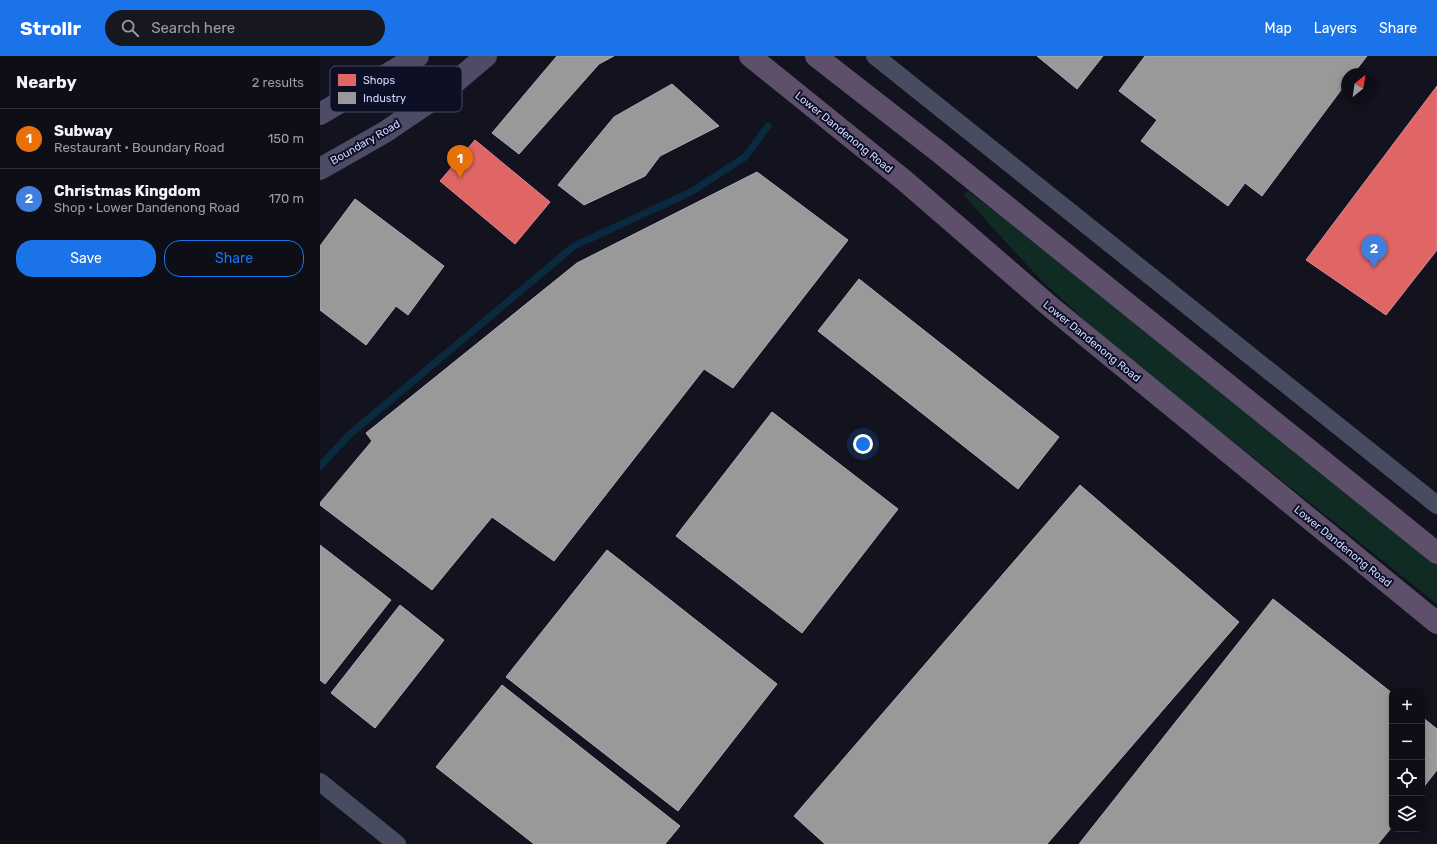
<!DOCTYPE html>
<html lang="en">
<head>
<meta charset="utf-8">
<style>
  :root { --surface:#0e0e17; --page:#171720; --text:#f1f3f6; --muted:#9b9ca1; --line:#2e2e36; --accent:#1a73e8 }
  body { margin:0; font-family:Rubik,sans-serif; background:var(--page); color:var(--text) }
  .controls { position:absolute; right:12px; bottom:12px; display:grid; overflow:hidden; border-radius:8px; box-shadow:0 2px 6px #0003 }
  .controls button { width:36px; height:36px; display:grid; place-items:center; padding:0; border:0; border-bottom:1px solid var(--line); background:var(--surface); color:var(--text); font:20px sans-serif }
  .compass { position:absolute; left:1021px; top:12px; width:36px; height:36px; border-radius:50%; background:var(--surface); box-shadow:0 2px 6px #0003; rotate:30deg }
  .you { position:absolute; left:543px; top:388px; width:14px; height:14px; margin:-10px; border:3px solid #fff; border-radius:50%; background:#1a73e8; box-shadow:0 0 0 6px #1a73e833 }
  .badge { display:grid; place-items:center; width:26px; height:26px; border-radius:50%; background:var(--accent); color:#fff; font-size:13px; font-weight:700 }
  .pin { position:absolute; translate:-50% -33px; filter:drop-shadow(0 1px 2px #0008) }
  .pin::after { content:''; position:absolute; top:21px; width:14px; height:12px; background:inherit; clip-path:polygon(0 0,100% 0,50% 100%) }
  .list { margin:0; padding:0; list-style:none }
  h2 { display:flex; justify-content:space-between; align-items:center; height:52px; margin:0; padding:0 16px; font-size:17px }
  h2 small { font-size:13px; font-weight:400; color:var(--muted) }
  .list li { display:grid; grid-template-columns:26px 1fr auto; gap:12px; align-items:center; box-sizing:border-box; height:60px; padding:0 16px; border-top:1px solid var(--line) }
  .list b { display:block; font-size:15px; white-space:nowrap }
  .list p { margin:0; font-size:13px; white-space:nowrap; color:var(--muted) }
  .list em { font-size:13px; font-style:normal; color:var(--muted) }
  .actions { display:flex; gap:8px; padding:12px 16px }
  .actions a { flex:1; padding:9px 0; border:1px solid var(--accent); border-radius:16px; text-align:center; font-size:14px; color:var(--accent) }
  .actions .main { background:var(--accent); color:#fff }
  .icon { flex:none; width:22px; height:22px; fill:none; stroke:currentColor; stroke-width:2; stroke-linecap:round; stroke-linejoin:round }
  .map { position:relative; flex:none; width:1117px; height:788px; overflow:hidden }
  header { display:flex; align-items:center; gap:24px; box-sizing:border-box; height:56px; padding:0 20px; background:var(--accent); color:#fff }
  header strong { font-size:19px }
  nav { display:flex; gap:22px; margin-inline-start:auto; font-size:14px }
  .search { width:280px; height:36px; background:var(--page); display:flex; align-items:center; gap:10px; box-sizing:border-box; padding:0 14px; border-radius:22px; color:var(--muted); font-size:15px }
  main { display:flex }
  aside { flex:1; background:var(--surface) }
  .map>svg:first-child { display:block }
  .green { fill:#102a24 }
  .shops { fill:#e06666; stroke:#db8894 }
  .industry { fill:#999; stroke:#aaacb8 }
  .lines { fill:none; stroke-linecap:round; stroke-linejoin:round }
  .stream { stroke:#092a3f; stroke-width:7 }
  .street { stroke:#474c60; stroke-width:18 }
  .primary { stroke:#4e4b66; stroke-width:22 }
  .highway { stroke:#5e4f6a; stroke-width:22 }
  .labels { text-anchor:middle; stroke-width:4; stroke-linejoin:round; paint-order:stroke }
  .street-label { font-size:11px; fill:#d0d7ff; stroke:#0d0f24 }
  .key { fill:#0d0f24; stroke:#484b66; stroke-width:1 }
  .key-label { font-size:11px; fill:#d0d7ff }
</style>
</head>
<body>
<header>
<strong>Strollr</strong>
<div class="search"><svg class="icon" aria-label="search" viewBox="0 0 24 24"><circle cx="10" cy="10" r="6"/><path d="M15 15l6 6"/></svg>Search here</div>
<nav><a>Map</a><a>Layers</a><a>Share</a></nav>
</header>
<main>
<aside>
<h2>Nearby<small>2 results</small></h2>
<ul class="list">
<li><span class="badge" style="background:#e8710a">1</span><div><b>Subway</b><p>Restaurant · Boundary Road</p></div><em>150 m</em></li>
<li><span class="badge" style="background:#3f7fe0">2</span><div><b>Christmas Kingdom</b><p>Shop · Lower Dandenong Road</p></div><em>170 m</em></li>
</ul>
<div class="actions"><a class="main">Save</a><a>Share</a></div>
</aside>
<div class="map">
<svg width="1117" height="788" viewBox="0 0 1117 788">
  <rect width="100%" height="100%" fill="#12131f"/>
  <polygon class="green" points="648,135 733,199 1117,506 1117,548 787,285 720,223 671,170 644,139 645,137"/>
  <g class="shops">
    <polygon points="1117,30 1117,194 1066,259 986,204"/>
    <polygon points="155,84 230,146 195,188 120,125"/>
  </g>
  <g class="industry">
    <polygon points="237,0 294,0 279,8 199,98 172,77"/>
    <polygon points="717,0 783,0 757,33"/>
    <polygon points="825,0 1047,0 1033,18 1027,18 1027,26 942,140 925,127 908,150 821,85 837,64 799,35"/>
    <polygon points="352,28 399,70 340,100 325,120 264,149 238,129 294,61"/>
    <polygon points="437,116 528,184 413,332 384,313 234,505 172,461 112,534 0,449 0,447 52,385 46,377 257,207"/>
    <polygon points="35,143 124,210 88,259 76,250 46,289 0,254 0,190"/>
    <polygon points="539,223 739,381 698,433 498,275"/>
    <polygon points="452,356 578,453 482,577 356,480"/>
    <polygon points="760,429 919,566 727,788 505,788 474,760"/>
    <polygon points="0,489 71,544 5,628 0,624"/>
    <polygon points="287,494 457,628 358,755 186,621"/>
    <polygon points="953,543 1072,637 1072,771 1058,788 759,788"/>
    <polygon points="80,549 124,584 55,672 11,637"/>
    <polygon points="182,629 360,770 345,788 214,788 116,711"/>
    <polygon points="1102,661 1117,673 1117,714 1102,733"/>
  </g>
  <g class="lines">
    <polyline class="stream" points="0,410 29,379 254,190 371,136 425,101 448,70"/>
    <g class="street">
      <polyline points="555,0 1117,449"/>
      <polyline points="0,726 77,788"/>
    </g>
    <g class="primary">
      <polyline points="0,58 98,0"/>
      <polyline points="0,113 65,76 121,38 166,0"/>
    </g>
    <g class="highway">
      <polyline points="430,0 585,125 733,253 1117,567"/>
      <polyline points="496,0 619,96 1117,497"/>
    </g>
  </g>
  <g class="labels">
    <g class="street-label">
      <text transform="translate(524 76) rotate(39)" y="4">Lower Dandenong Road</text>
      <text transform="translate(45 86) rotate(-30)" y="4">Boundary Road</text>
      <text transform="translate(772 285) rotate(39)" y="4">Lower Dandenong Road</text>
      <text transform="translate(1023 490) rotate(39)" y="4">Lower Dandenong Road</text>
    </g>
  </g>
  <rect x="10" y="10" width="132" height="46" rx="6" class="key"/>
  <rect x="18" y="18" width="18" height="12" fill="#e06666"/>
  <rect x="18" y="36" width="18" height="12" fill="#999"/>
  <g class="key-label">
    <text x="43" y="28">Shops</text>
    <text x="43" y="46">Industry</text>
  </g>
</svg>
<div class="controls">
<button>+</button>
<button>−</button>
<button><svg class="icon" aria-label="locate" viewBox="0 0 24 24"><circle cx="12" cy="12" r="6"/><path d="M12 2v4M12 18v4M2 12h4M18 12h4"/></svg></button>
<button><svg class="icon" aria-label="layers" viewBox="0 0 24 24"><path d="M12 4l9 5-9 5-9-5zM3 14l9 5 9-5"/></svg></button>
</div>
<svg class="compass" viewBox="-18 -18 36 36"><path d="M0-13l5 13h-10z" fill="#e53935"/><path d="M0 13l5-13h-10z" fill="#9b9ca1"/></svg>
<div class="you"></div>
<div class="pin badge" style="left:140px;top:122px;background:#e8710a">1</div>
<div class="pin badge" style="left:1054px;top:212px;background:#3f7fe0">2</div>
</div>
</main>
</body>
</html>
